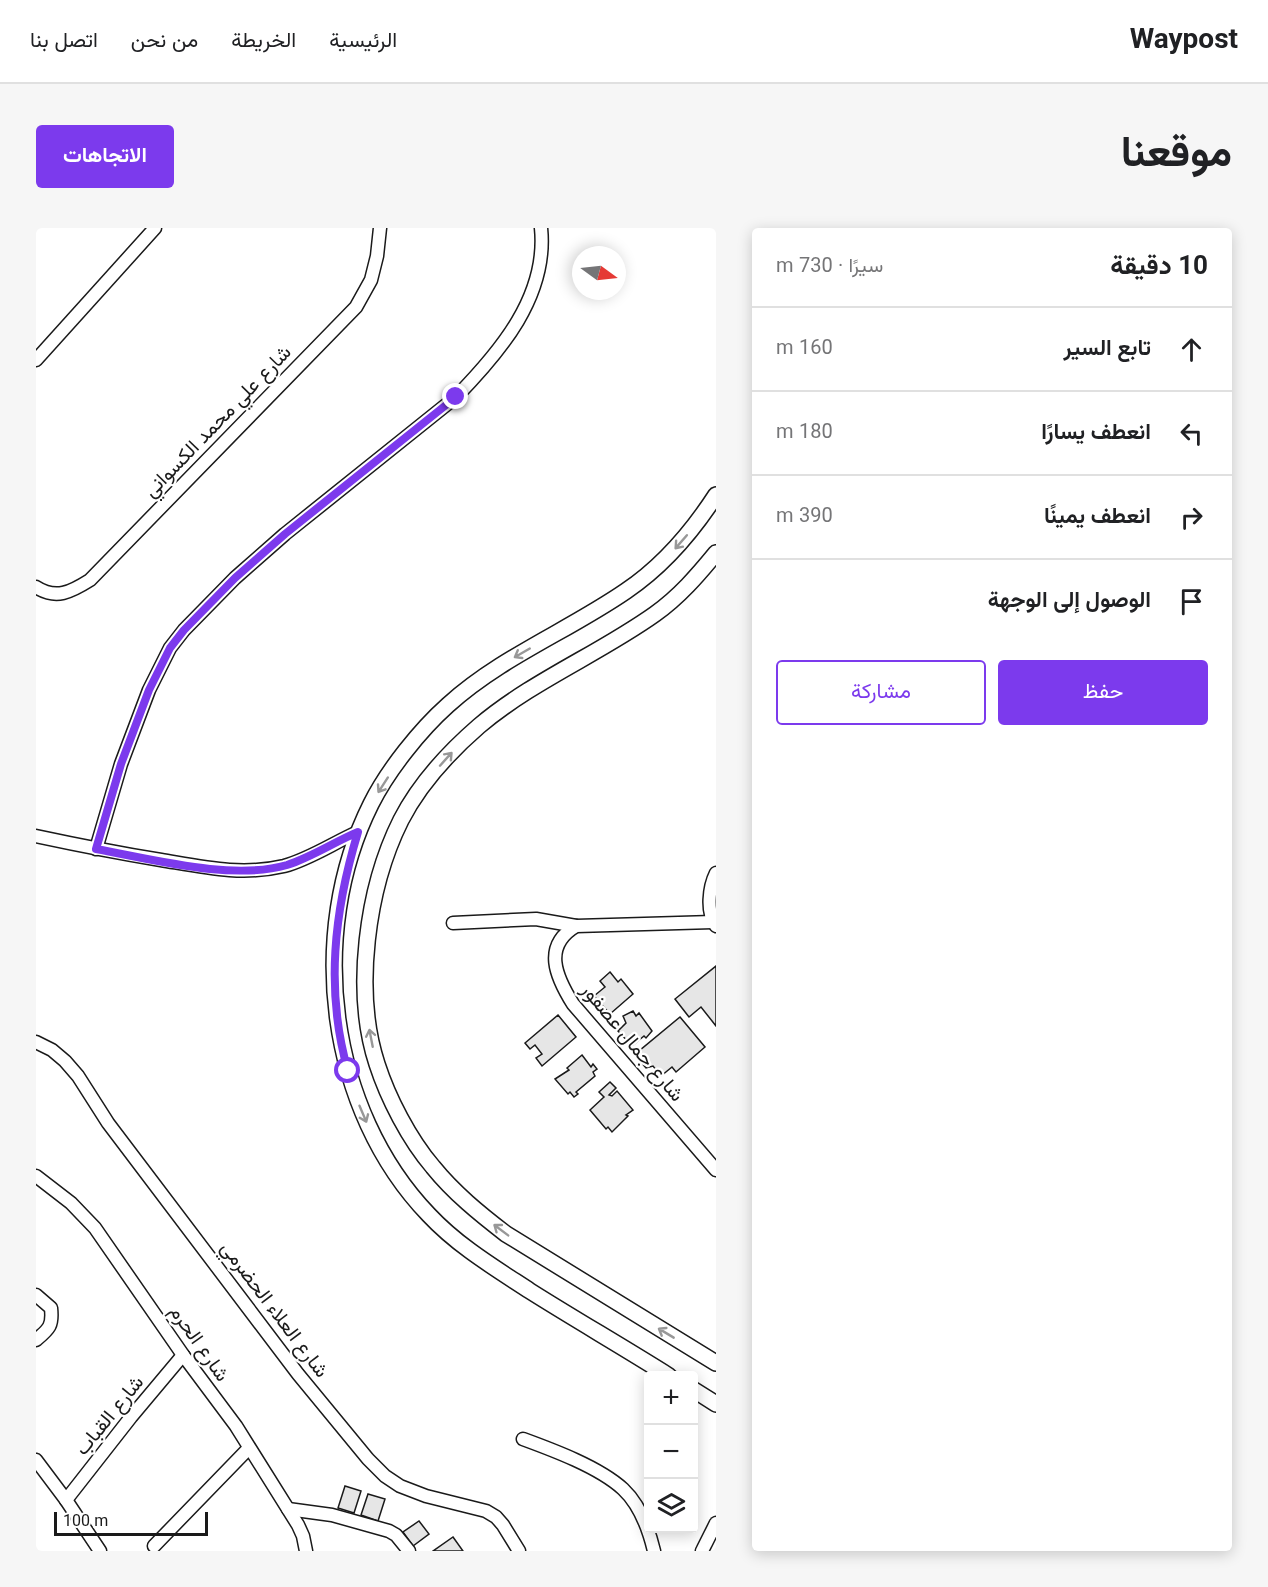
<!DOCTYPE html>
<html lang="ar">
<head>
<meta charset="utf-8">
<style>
  :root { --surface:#fff; --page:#f6f6f6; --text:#202124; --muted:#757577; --line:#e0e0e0; --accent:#7c3aed }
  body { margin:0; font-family:Georgia,Vazirmatn,serif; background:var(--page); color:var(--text); direction:rtl }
  .controls { position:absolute; right:18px; bottom:18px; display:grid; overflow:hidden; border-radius:6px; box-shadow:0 3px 15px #0003 }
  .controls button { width:54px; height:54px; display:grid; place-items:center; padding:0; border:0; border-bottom:2px solid var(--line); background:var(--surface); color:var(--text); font:30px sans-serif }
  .compass { position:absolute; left:536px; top:18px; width:54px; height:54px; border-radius:50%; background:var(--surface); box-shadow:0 3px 15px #0003; rotate:105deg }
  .scale { position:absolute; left:18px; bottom:15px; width:154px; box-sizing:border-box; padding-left:6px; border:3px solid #1a1a1a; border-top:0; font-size:16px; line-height:21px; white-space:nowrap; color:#1a1a1a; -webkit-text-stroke:4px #fff; paint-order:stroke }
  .stop { position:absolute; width:18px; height:18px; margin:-14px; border:4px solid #7c3aed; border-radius:50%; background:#fff }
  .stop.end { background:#7c3aed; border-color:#fff; box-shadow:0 2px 6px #0008 }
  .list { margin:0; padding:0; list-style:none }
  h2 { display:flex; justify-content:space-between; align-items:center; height:78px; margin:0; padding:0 24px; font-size:26px }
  h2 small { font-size:20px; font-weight:400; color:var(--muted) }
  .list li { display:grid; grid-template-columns:39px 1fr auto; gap:18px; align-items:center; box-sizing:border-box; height:84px; padding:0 24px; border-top:2px solid var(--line) }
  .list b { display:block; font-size:22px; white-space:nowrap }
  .list em { font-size:20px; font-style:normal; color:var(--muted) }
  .actions { display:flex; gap:12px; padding:18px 24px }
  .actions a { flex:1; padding:14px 0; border:2px solid var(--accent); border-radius:6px; text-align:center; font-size:21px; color:var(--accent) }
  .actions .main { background:var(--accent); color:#fff }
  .icon { flex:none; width:33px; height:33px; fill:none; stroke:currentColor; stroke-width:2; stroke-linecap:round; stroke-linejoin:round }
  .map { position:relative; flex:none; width:680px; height:1323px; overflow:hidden; direction:ltr; border-radius:6px }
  header { display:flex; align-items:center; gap:36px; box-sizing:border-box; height:84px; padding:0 30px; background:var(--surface); border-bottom:2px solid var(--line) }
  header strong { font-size:28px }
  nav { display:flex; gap:33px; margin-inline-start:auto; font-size:21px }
  .intro { display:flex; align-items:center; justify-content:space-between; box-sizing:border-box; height:144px; padding:0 36px }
  h1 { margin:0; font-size:42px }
  .button { padding:15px 27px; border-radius:6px; background:var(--accent); color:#fff; font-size:21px; font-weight:700 }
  main { display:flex; gap:36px; padding:0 36px }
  aside { flex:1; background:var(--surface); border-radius:6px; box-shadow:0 3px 15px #0003 }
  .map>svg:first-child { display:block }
  .building { fill:#e6e6e6; stroke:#1a1a1a; stroke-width:1.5 }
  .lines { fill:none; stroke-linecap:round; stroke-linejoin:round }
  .minor-casing { stroke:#1a1a1a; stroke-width:15 }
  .major-casing { stroke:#1a1a1a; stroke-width:18 }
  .minor { stroke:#fff; stroke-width:12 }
  .major { stroke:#fff; stroke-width:15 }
  .oneway { stroke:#989898 }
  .route { stroke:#7c3aed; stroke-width:8 }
  .labels { text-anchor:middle; stroke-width:4.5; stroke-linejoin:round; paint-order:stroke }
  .street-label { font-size:20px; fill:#1a1a1a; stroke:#fff }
</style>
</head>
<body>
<header>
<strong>Waypost</strong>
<nav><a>الرئيسية</a><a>الخريطة</a><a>من نحن</a><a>اتصل بنا</a></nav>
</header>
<div class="intro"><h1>موقعنا</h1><a class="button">الاتجاهات</a></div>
<main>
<aside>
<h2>10 دقيقة<small>سيرًا · 730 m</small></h2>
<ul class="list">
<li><svg class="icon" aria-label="ahead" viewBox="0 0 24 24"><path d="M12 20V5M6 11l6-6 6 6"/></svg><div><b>تابع السير</b></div><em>160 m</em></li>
<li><svg class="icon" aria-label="left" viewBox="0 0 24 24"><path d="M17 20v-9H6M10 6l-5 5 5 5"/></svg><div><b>انعطف يسارًا</b></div><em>180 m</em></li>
<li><svg class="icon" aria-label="right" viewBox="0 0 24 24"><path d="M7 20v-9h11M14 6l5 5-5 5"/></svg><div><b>انعطف يمينًا</b></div><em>390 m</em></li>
<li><svg class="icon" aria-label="arrive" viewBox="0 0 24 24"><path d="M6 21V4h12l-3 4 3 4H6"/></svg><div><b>الوصول إلى الوجهة</b></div></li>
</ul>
<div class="actions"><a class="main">حفظ</a><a>مشاركة</a></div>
</aside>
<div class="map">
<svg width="680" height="1323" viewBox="0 0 680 1323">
  <rect width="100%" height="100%" fill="#fff"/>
  <g class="building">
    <polygon points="680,738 680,798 665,779 653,789 639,771"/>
    <polygon points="574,744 582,754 585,751 597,766 574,786 558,768 569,759 564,753"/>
    <polygon points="597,783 600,788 603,785 616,803 610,810 608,808 596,818 582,803 590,795 587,788"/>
    <polygon points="522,787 540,809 506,838 500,830 506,826 499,817 494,821 489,815"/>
    <polygon points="644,789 669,819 640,844 636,839 625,848 617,838 610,840 603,832 607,829 603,823"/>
    <polygon points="546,827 555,839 557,836 561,841 557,844 559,848 540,864 542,866 538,869 534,864 532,866 519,851 533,842 531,840"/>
    <polygon points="574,854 580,860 573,867 576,868 581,863 597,882 590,887 592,888 576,904 572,899 570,901 554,882 568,869 563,864"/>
    <polygon points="309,1258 325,1263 318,1285 302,1280"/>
    <polygon points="332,1266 349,1271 342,1293 325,1287"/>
    <polygon points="383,1293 393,1306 377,1318 367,1304"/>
    <polygon points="417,1309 427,1323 397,1323"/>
  </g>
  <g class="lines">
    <defs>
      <g id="minor">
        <polyline points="0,132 119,0"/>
        <path d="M 0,359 C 20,372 35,364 54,352 L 320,79 L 335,52 L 341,28 L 344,0"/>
        <path d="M 0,608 C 42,617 83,625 125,632 C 167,639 206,648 248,638 C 274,631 297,615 322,604"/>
        <path d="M 60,621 L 85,536 L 113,462 L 134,420 L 148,402 L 199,350 L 249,306 L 420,169 C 464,124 512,68 505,0"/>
        <path d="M 680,645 C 673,659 670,684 680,698"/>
        <path d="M 677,694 L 540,698 C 506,718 520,749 537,776 L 680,942"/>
        <polyline points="417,695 500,691 540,698"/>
        <polyline points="0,814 16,822 29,833 42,848 72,895 262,1146 332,1231 349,1248 364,1258 390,1268 450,1283 460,1289 467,1297 483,1323"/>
        <polyline points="0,948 35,975 59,1000 147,1127 200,1198 262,1297 267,1308 270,1323"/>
        <path d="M 0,1067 L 15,1080 C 17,1098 13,1101 0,1112"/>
        <path d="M 487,1211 C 517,1222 563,1239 587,1261 C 603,1276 613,1302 618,1323"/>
        <polyline points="0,1232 30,1272 64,1323"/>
        <polyline points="30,1272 95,1189 147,1127"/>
        <polyline points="252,1281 296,1287 353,1303 360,1307 373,1323"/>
        <polyline points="118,1318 213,1220"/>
        <polyline points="666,1323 680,1295"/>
      </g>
      <g id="major">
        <path d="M 680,325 C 662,347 643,369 619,386 C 563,426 496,453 443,498 C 413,524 383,557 365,592 C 331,660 317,763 341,836 C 352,870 373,911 397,939 C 418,965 444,986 470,1006 L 680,1135"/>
        <path d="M 633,1148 C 587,1119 540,1092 494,1063 C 459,1040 422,1018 393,987 C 292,882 270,706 335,576 C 352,542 384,502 412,477 C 465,429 532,403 590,363 C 627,338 656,304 680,267"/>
        <polyline points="658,1162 680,1176"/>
      </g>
    </defs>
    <use href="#minor" class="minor-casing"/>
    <use href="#major" class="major-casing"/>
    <use href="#minor" class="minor"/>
    <use href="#major" class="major"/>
  </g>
  <defs><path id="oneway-shaft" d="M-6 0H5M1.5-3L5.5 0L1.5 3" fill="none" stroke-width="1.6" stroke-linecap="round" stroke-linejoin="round" transform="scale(1.5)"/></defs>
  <g class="oneway">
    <use href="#oneway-shaft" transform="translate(645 314) rotate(131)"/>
    <use href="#oneway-shaft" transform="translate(486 425) rotate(150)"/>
    <use href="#oneway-shaft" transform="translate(410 531) rotate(-48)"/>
    <use href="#oneway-shaft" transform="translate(347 557) rotate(123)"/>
    <use href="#oneway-shaft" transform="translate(335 810) rotate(-101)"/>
    <use href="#oneway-shaft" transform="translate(327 886) rotate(67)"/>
    <use href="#oneway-shaft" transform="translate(465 1002) rotate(-143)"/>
    <use href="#oneway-shaft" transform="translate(630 1105) rotate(-149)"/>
  </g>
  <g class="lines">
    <path class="route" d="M 312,843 C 289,763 298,683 322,604 C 298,614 276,629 251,637 C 196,653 116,631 60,621 L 85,536 L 113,462 L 134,420 L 148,402 L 199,350 L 249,306 L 420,169"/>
  </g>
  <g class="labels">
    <g class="street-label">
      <text transform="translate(181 193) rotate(-46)" y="7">شارع علي محمد الكسواني</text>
      <text transform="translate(597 814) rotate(50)" y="7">شارع جمال عصفور</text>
      <text transform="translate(239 1081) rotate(53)" y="7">شارع العلاء الحضرمي</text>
      <text transform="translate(164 1115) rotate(55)" y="7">شارع الحرم</text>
      <text transform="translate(73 1187) rotate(-51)" y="7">شارع القباب</text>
    </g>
  </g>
</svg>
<div class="controls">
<button>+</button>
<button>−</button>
<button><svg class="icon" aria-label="layers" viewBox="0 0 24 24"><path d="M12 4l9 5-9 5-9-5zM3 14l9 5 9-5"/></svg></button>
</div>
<svg class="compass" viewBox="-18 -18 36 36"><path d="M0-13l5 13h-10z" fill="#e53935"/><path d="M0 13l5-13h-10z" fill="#757577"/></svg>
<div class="scale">100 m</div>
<div class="stop" style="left:312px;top:843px"></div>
<div class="stop end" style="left:420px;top:169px"></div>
</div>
</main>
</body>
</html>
